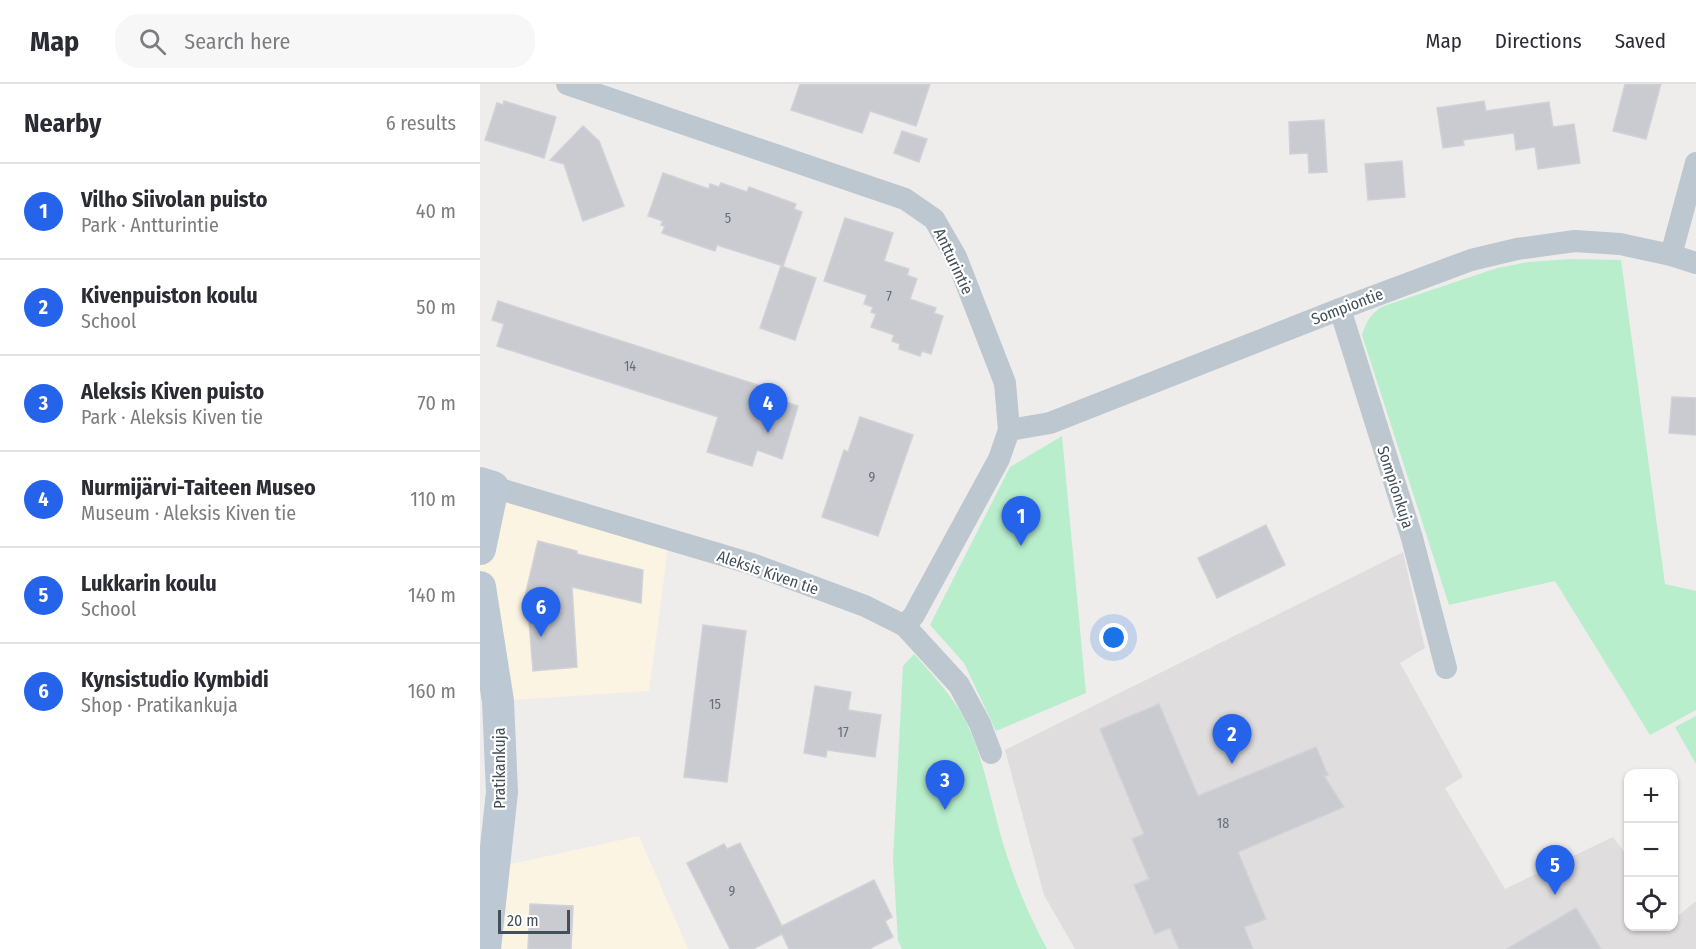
<!DOCTYPE html>
<html lang="en">
<head>
<meta charset="utf-8">
<style>
  :root { --surface:#fff; --page:#f7f7f7; --text:#2b2b33; --muted:#7c7c81; --line:#e1e1e2; --accent:#2563eb }
  body { margin:0; font-family:"Fira Sans Condensed",sans-serif; background:var(--page); color:var(--text) }
  .controls { position:absolute; right:18px; bottom:18px; display:grid; overflow:hidden; border-radius:12px; box-shadow:0 2px 4px #0004 }
  .controls button { width:54px; height:54px; display:grid; place-items:center; padding:0; border:0; border-bottom:2px solid var(--line); background:var(--surface); color:var(--text); font:30px sans-serif }
  .scale { position:absolute; left:18px; bottom:15px; width:72px; box-sizing:border-box; padding-left:6px; border:3px solid #445059; border-top:0; font-size:16px; line-height:21px; white-space:nowrap; color:#445059; -webkit-text-stroke:4px #fff; paint-order:stroke }
  .you { position:absolute; left:634px; top:554px; width:21px; height:21px; margin:-15px; border:4px solid #fff; border-radius:50%; background:#1a73e8; box-shadow:0 0 0 9px #1a73e833 }
  .badge { display:grid; place-items:center; width:39px; height:39px; border-radius:50%; background:var(--accent); color:#fff; font-size:20px; font-weight:700 }
  .pin { position:absolute; translate:-50% -50px; filter:drop-shadow(0 2px 3px #0008) }
  .pin::after { content:''; position:absolute; top:32px; width:21px; height:18px; background:inherit; clip-path:polygon(0 0,100% 0,50% 100%) }
  .list { margin:0; padding:0; list-style:none }
  h2 { display:flex; justify-content:space-between; align-items:center; height:78px; margin:0; padding:0 24px; font-size:26px }
  h2 small { font-size:20px; font-weight:400; color:var(--muted) }
  .list li { display:grid; grid-template-columns:39px 1fr auto; gap:18px; align-items:center; box-sizing:border-box; height:96px; padding:0 24px; border-top:2px solid var(--line) }
  .list b { display:block; font-size:22px; white-space:nowrap }
  .list p { margin:0; font-size:20px; white-space:nowrap; color:var(--muted) }
  .list em { font-size:20px; font-style:normal; color:var(--muted) }
  .icon { flex:none; width:33px; height:33px; fill:none; stroke:currentColor; stroke-width:2; stroke-linecap:round; stroke-linejoin:round }
  .map { position:relative; flex:none; width:1216px; height:865px; overflow:hidden }
  header { display:flex; align-items:center; gap:36px; box-sizing:border-box; height:84px; padding:0 30px; background:var(--surface); border-bottom:2px solid var(--line) }
  header strong { font-size:28px }
  nav { display:flex; gap:33px; margin-inline-start:auto; font-size:21px }
  .search { width:420px; height:54px; background:var(--page); display:flex; align-items:center; gap:15px; box-sizing:border-box; padding:0 21px; border-radius:24px; color:var(--muted); font-size:22px }
  main { display:flex }
  aside { flex:1; background:var(--surface) }
  .map>svg:first-child { display:block }
  .commercial { fill:#fbf4e3 }
  .education { fill:#e0ddde }
  .green { fill:#b8eecc }
  .building { fill:#c9cbd1; stroke:#d0d2d8; stroke-width:1.5 }
  .lines { fill:none; stroke-linecap:round; stroke-linejoin:round }
  .street { stroke:#bcc7cf; stroke-width:22 }
  .secondary { stroke:#bcc8d4; stroke-width:32 }
  .labels { text-anchor:middle; stroke-width:4.5; stroke-linejoin:round; paint-order:stroke }
  .number-label { font-size:14px; fill:#656f77 }
  .street-label { font-size:16px; fill:#445059; stroke:#fff }
</style>
</head>
<body>
<header>
<strong>Map</strong>
<div class="search"><svg class="icon" aria-label="search" viewBox="0 0 24 24"><circle cx="10" cy="10" r="6"/><path d="M15 15l6 6"/></svg>Search here</div>
<nav><a>Map</a><a>Directions</a><a>Saved</a></nav>
</header>
<main>
<aside>
<h2>Nearby<small>6 results</small></h2>
<ul class="list">
<li><span class="badge">1</span><div><b>Vilho Siivolan puisto</b><p>Park · Antturintie</p></div><em>40 m</em></li>
<li><span class="badge">2</span><div><b>Kivenpuiston koulu</b><p>School</p></div><em>50 m</em></li>
<li><span class="badge">3</span><div><b>Aleksis Kiven puisto</b><p>Park · Aleksis Kiven tie</p></div><em>70 m</em></li>
<li><span class="badge">4</span><div><b>Nurmijärvi-Taiteen Museo</b><p>Museum · Aleksis Kiven tie</p></div><em>110 m</em></li>
<li><span class="badge">5</span><div><b>Lukkarin koulu</b><p>School</p></div><em>140 m</em></li>
<li><span class="badge">6</span><div><b>Kynsistudio Kymbidi</b><p>Shop · Pratikankuja</p></div><em>160 m</em></li>
</ul>
</aside>
<div class="map">
<svg width="1216" height="865" viewBox="0 0 1216 865">
  <rect width="100%" height="100%" fill="#efecec"/>
  <g class="commercial">
    <polygon points="13,403 189,456 169,607 18,617 0,503 0,465"/>
    <polygon points="159,752 208,865 0,865 14,779 31,780"/>
  </g>
  <polygon class="education" points="923,468 945,564 920,579 983,693 965,704 1025,805 1133,753 1148,773 1148,842 1194,842 1194,835 1216,817 1216,865 595,865 564,811 525,666"/>
  <g class="green">
    <path d="M 1090,175 L 1141,176 L 1185,500 L 1216,507 L 1216,626 L 1170,651 L 1075,497 L 969,521 L 882,251 C 886,238 890,231 901,223 L 1017,184 L 1049,178 Z"/>
    <polygon points="582,352 606,609 516,647 484,579 450,541 530,383"/>
    <path d="M 434,570 C 450,588 467,606 480,627 C 504,667 512,727 527,772 C 537,803 551,836 567,865 L 422,865 L 418,857 L 413,775 L 423,582 Z"/>
    <polygon points="1216,632 1216,680 1195,643"/>
  </g>
  <g class="building">
    <polygon points="320,0 450,0 436,42 390,27 382,49 311,26"/>
    <polygon points="1145,0 1181,0 1166,55 1133,47"/>
    <polygon points="24,17 76,33 64,74 5,56 17,19 23,21"/>
    <polygon points="1004,17 1006,27 1069,18 1073,43 1094,40 1100,79 1058,85 1055,63 1036,66 1034,49 983,56 984,61 963,64 957,24"/>
    <polygon points="844,36 847,88 829,89 828,69 810,70 809,38"/>
    <polygon points="103,42 119,57 144,122 103,137 84,80 70,76"/>
    <polygon points="422,47 447,55 439,78 414,69"/>
    <polygon points="922,77 925,113 888,116 885,80"/>
    <polygon points="183,89 229,105 230,100 239,103 241,99 267,108 269,103 316,120 314,125 322,128 303,182 237,161 235,167 182,149 185,142 181,141 183,137 168,132"/>
    <polygon points="365,134 413,149 404,177 429,185 427,191 437,195 430,215 456,224 454,229 463,232 451,270 442,267 440,272 419,265 420,260 412,257 414,251 391,243 396,230 391,228 393,223 384,220 387,211 344,197"/>
    <polygon points="301,182 336,194 315,256 280,244"/>
    <polygon points="18,217 284,303 281,310 318,322 302,375 277,366 272,382 227,368 238,333 17,262 24,240 12,236"/>
    <polygon points="1192,313 1216,314 1216,351 1189,349"/>
    <polygon points="380,333 433,351 398,452 342,433 364,366 368,368"/>
    <polygon points="786,441 805,481 737,514 718,474"/>
    <polygon points="58,457 97,467 97,470 163,486 161,519 92,503 97,583 53,587 48,523 43,521"/>
    <polygon points="223,541 266,547 247,698 204,693"/>
    <polygon points="335,602 371,608 368,626 401,631 395,673 347,666 346,673 324,669"/>
    <polygon points="679,620 718,712 836,663 848,691 844,692 864,723 758,768 786,835 764,843 773,865 699,865 690,844 675,850 654,801 669,795 652,755 664,750 620,645"/>
    <polygon points="260,759 302,842 394,796 412,833 405,837 413,853 389,865 309,865 302,850 273,865 250,865 207,779 244,760 247,765"/>
    <polygon points="50,820 93,822 91,865 48,865"/>
    <polygon points="1096,824 1121,865 1027,865"/>
  </g>
  <g class="lines">
    <g class="street">
      <polyline points="87,0 425,115 454,135 476,173 525,299 529,346 519,375 434,531 425,542"/>
      <polyline points="1191,171 1216,79"/>
      <polyline points="860,225 932,454 966,584"/>
      <polyline points="529,346 570,339 860,225 991,176 1037,165 1095,157 1140,160 1191,171 1216,179"/>
      <polyline points="13,403 272,480 385,522 425,542 479,601 500,640 511,669"/>
    </g>
    <g class="secondary">
      <polyline points="0,399 13,403 0,465"/>
      <polyline points="0,503 18,617 22,708 5,865"/>
    </g>
  </g>
  <g class="labels">
    <g class="number-label">
      <text x="248" y="139">5</text>
      <text x="409" y="217">7</text>
      <text x="150" y="287">14</text>
      <text x="392" y="398">9</text>
      <text x="235" y="625">15</text>
      <text x="363" y="653">17</text>
      <text x="743" y="744">18</text>
      <text x="252" y="812">9</text>
    </g>
    <g class="street-label">
      <text transform="translate(474 177) rotate(65)" y="6">Antturintie</text>
      <text transform="translate(867 222) rotate(-21)" y="6">Sompiontie</text>
      <text transform="translate(916 403) rotate(72)" y="6">Sompionkuja</text>
      <text transform="translate(288 488) rotate(19)" y="6">Aleksis Kiven tie</text>
      <text transform="translate(19 684) rotate(-90)" y="6">Pratikankuja</text>
    </g>
  </g>
</svg>
<div class="controls">
<button>+</button>
<button>−</button>
<button><svg class="icon" aria-label="locate" viewBox="0 0 24 24"><circle cx="12" cy="12" r="6"/><path d="M12 2v4M12 18v4M2 12h4M18 12h4"/></svg></button>
</div>
<div class="scale">20 m</div>
<div class="you"></div>
<div class="pin badge" style="left:541px;top:462px">1</div>
<div class="pin badge" style="left:752px;top:680px">2</div>
<div class="pin badge" style="left:465px;top:726px">3</div>
<div class="pin badge" style="left:288px;top:349px">4</div>
<div class="pin badge" style="left:1075px;top:811px">5</div>
<div class="pin badge" style="left:61px;top:553px">6</div>
</div>
</main>
</body>
</html>
